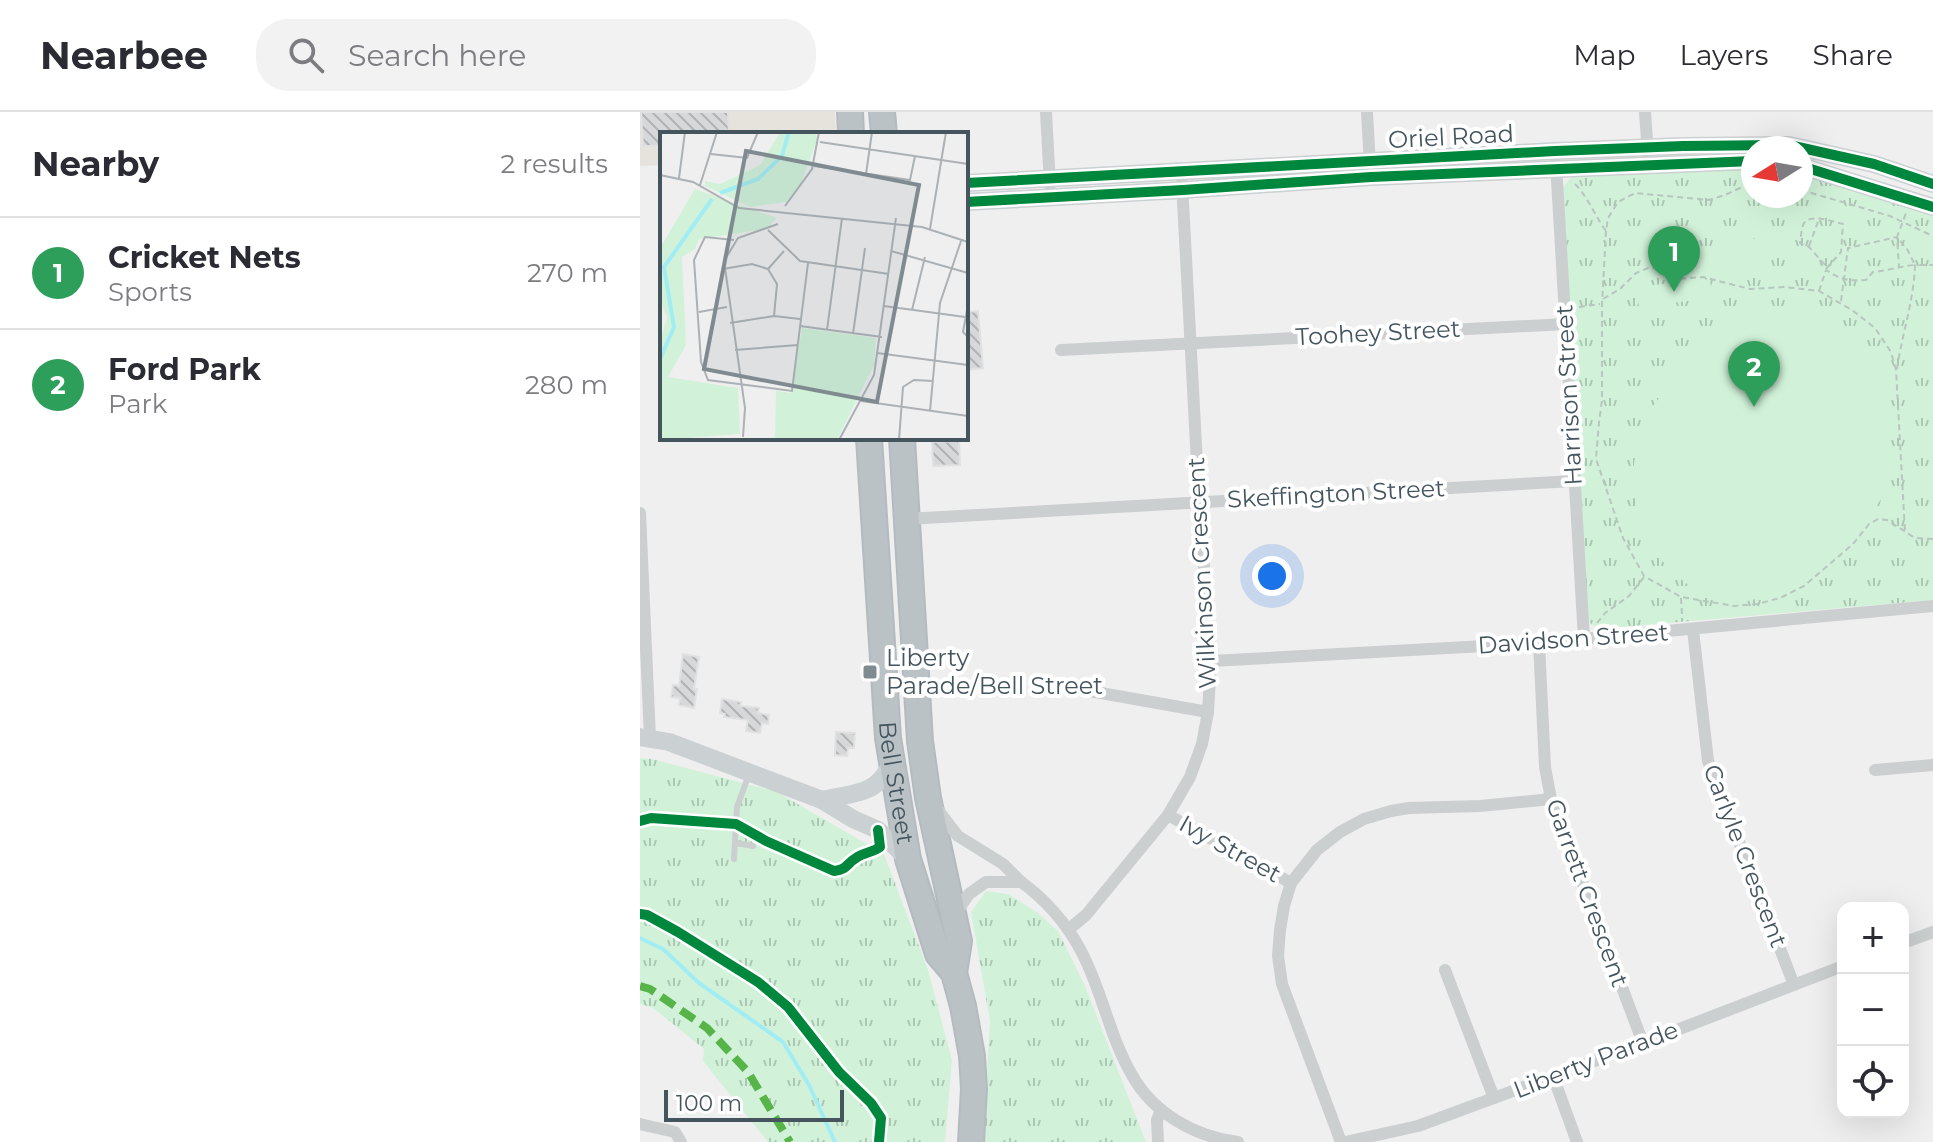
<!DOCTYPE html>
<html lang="en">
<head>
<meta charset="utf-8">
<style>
  :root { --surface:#fff; --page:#f2f2f3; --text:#2b2b33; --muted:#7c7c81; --line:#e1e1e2; --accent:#0b8043 }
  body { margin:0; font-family:Montserrat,sans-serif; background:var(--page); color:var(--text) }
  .controls { position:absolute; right:24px; bottom:24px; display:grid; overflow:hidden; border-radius:16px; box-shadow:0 8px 32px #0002 }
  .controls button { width:72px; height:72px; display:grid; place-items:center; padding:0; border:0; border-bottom:2px solid var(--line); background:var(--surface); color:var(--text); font:40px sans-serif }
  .compass { position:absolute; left:1101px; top:24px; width:72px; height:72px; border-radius:50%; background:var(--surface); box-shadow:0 8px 32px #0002; rotate:259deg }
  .scale { position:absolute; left:24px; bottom:20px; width:180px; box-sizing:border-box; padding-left:8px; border:4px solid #44555e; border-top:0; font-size:22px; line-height:28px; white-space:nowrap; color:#44555e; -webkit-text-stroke:6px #fff; paint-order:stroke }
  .you { position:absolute; left:632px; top:464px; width:28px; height:28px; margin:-20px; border:6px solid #fff; border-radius:50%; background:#1a73e8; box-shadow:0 0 0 12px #1a73e833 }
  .badge { display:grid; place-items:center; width:52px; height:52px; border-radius:50%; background:var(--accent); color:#fff; font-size:26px; font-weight:700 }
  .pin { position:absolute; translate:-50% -66px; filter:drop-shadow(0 2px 4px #0008) }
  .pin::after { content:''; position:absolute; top:42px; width:28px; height:24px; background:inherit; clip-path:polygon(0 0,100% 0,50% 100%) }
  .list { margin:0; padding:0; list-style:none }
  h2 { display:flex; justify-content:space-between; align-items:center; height:104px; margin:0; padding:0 32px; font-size:34px }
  h2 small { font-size:26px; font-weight:400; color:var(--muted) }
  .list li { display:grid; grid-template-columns:52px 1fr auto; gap:24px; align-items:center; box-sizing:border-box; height:112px; padding:0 32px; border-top:2px solid var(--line) }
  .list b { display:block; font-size:30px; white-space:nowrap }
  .list p { margin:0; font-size:26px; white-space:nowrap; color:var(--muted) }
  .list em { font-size:26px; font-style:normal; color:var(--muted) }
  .icon { flex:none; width:44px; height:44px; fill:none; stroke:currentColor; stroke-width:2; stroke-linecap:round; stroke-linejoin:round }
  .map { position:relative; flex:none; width:1293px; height:1030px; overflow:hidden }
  header { display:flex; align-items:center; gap:48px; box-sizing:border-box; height:112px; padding:0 40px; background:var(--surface); border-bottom:2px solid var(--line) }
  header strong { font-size:38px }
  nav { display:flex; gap:44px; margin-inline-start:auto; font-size:28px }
  .search { width:560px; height:72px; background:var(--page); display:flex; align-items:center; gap:20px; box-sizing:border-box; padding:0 28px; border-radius:32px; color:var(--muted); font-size:30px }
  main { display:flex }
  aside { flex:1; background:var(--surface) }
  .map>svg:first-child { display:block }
  .commercial { fill:#e6e2dc }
  .grass { fill:url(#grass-tufts) }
  .pitch { fill:#d1f2d9 }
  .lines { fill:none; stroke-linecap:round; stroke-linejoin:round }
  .stream { stroke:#a2edf3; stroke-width:4 }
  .building { fill:url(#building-back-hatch); stroke:#e1e1e2; stroke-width:2 }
  .highway-casing { stroke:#b4bbc0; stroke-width:28 }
  .path { stroke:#b7c6bf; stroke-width:2; stroke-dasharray:6 4; stroke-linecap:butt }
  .lane { stroke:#cbcfd0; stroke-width:6 }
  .street { stroke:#cbcfd0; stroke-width:12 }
  .secondary { stroke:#cbd0d2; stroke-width:18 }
  .highway { stroke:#bbc2c6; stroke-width:24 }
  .quiet { stroke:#57b448; stroke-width:8; stroke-dasharray:16 8; stroke-linecap:butt }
  .cycleway-casing { stroke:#fff; stroke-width:15 }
  .cycleway { stroke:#00873e; stroke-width:10 }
  .poi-dot { fill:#808b91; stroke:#fff; stroke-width:3 }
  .labels { text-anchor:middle; stroke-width:8; stroke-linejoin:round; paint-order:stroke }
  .street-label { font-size:24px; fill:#44555e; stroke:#fff }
  .poi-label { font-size:24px; fill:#44555e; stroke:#fff; text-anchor:start }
  .inset-river { fill:none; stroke:#a2edf3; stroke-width:4 }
  .inset-road { fill:none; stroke:#abb1b5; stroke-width:2 }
  .view { fill:#808b91; fill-opacity:0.15; stroke:#808b91; stroke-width:4 }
  .inset-edge { fill:none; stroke:#44555e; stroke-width:4 }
</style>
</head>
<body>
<header>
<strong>Nearbee</strong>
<div class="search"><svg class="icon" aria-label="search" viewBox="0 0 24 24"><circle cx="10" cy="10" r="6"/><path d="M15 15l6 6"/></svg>Search here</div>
<nav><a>Map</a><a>Layers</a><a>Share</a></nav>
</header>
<main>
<aside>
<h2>Nearby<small>2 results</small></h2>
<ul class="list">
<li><span class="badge" style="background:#2e9e5b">1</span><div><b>Cricket Nets</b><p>Sports</p></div><em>270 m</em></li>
<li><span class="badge" style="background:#2e9e5b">2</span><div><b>Ford Park</b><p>Park</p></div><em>280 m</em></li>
</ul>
</aside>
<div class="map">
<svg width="1293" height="1030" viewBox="0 0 1293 1030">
  <defs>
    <pattern id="grass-tufts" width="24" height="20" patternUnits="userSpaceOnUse" patternTransform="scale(2)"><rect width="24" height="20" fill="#d1f2d9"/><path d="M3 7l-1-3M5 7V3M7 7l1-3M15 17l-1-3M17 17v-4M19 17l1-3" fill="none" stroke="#abc7b3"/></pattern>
    <pattern id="building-back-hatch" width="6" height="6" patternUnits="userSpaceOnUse" patternTransform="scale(2)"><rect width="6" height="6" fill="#d7d8d9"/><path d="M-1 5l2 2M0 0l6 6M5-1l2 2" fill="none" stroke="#b0b2b3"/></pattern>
  </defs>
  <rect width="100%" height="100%" fill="#f0efef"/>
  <polygon class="commercial" points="0,0 195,0 196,22 22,22 22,53 0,54"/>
  <g class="grass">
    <polygon points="1083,57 1113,59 1113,84 1161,84 1161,64 1184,67 1293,103 1293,488 959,517 951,512 947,504 923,76 928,68 936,63"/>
    <polygon points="0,646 12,647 137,680 244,742 288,858 312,948 305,1030 128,1030 63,949 64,937 13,896 0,892"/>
    <polygon points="346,779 368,782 398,801 418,819 445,874 506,1030 343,1030 350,909 331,800"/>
  </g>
  <g class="pitch">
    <polygon points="1074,123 1133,128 1130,164 1071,159"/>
    <polygon points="1070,167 1072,186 999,195 996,175"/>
    <polygon points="1140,202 1169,207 1206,222 1239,252 1251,298 1244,382 1221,419 1201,446 1170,470 1140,482 1107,489 1074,485 1053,476 1031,460 1012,436 1000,407 994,384 994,351 999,326 1012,295 1054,242 1075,221 1105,206"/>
  </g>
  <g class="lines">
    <polyline class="stream" points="0,826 23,837 59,871 143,930 169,973 195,1030"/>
  </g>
  <g class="building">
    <polygon points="1,0 88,0 89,22 22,22 22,34 3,34"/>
    <polygon points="338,199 343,256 326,258 326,200"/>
    <polygon points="319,329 320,353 293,354 292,330"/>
    <polygon points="43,542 59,545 54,577 57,577 54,596 39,593 40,586 31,585 33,573 39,574"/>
    <polygon points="82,587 101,590 100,594 119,596 118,601 129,603 128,612 122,611 120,621 106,619 108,608 84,605 85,602 80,601"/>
    <polygon points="196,620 215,621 214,636 208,636 207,644 195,643"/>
  </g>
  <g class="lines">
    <defs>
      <g id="highway">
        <polyline points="210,0 211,22"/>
        <polyline points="242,0 244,22"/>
        <path id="s1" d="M 229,326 L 248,626 L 268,747 L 298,842 L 314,861 L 323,894 L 332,944 L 334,977 L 331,1030"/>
        <polyline points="262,326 280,629 288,686 319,829 314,861"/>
      </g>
    </defs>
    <use href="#highway" class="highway-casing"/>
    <g class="path">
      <path d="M 935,72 C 948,85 955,104 966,119 L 968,106 L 978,90 L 995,81 L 1069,88 L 1085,83 L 1113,70"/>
      <polyline points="1161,78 1250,104 1293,124"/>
      <polyline points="966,119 962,192 962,288 959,310 956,347 983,426 1004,464 1041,485 1094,494 1117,492 1140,486 1164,474 1213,432 1229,412 1238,407 1247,408 1275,426 1293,427"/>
      <polyline points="1169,134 1179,107"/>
      <path d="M 1186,157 L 1201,140 L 1203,112 C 1194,110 1171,101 1164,111 C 1161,116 1161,126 1160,131 L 1169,135 L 1187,155"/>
      <path d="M 1179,179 L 1186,158 C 1202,168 1207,169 1226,168 L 1233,160 C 1247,159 1260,154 1275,153 L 1267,137 L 1257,125 L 1266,101"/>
      <polyline points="963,187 980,177 996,161 1008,156 1015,156 1037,167 1063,165 1110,177 1145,175 1179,179 1212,198 1235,216 1251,240 1256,258 1265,420"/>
      <polyline points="1201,189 1208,136 1257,125 1259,155"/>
      <polyline points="939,195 960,192"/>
      <path d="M 1257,257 C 1262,222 1274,188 1275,153 L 1293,153"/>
      <polyline points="1041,486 1042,503"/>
      <polyline points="957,511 965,501 989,484 1004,465"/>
    </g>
    <g class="lane">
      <polyline points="96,731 113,734"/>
      <polyline points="94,747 97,695 108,665"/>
    </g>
    <g class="street">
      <polyline points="406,0 410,73"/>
      <polyline points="727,0 730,54"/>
      <polyline points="1005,0 1008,42"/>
      <polyline points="916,51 944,527"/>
      <polyline points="421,238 926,212"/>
      <polyline points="0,401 10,626"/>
      <polyline points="267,407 934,369"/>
      <polyline points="1053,518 1068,649 1154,873"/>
      <polyline points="899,531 905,655 911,687 1003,931"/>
      <polyline points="571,549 899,531 1293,494"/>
      <polyline points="444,578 568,600"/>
      <polyline points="1235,658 1293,653"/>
      <polyline points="297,697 318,724 363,752 381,770"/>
      <polyline points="528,703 651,771"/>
      <path d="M 380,769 C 406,788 425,809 440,837 C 462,877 469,924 492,963 C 513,1001 555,1025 598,1030"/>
      <polyline points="315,803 329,782 346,770 381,770"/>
      <polyline points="429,817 446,803 528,703 550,665 562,632 568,600 571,549 559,389 542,71"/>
      <polyline points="1263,831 1293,820"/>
      <polyline points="805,858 854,986"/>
      <polyline points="913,964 937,1030"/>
      <polyline points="0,1012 35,1020 41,1030"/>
      <polyline points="518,1030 517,1008 521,998"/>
      <polyline points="701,1030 642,872 638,844 640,818 644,794 651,771 677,738 700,720 724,707 751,699 769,696 840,694 911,687"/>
      <polyline points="705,1030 778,1014 1003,931 1203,854"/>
    </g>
    <g class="secondary">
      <polyline points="1161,54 1293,95"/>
      <polyline points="326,71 915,39 1043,34 1149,33 1234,52 1293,72"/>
      <polyline points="326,90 543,78 731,65 1113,49"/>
      <polyline points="0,625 29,630 182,688 213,707 238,718 268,747"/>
      <path d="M 182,688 C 211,681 238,684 251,651"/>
    </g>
    <use href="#highway" class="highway"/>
    <polyline class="quiet" points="0,874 10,877 67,916 108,960 150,1030"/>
    <defs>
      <g id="cycleway">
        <polyline points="1161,54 1293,95"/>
        <polyline points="326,71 915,39 1043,34 1149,33 1234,52 1293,72"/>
        <polyline points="326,90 543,78 731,65 1113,49"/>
        <path d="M 0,709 L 11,706 L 96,712 L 126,729 L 194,759 C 208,757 206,752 216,746 C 224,740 232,741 240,735 L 238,718"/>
        <polyline points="0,802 7,803 38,820 118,870 148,895 199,960 231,991 241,1006 239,1030"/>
      </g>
    </defs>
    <use href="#cycleway" class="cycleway-casing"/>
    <use href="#cycleway" class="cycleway"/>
  </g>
  <rect class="poi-dot" x="222" y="552" width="16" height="16" rx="4"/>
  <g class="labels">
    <g class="street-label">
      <text transform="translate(811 25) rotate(-3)" y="8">Oriel Road</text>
      <text transform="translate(738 221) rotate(-3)" y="8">Toohey Street</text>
      <text transform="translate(929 283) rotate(-93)" y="8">Harrison Street</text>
      <text transform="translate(696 382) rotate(-3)" y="8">Skeffington Street</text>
      <text transform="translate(562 461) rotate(-93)" y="8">Wilkinson Crescent</text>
      <text transform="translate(933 527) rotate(-4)" y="8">Davidson Street</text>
      <text dy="8" stroke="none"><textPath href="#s1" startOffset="346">Bell Street</textPath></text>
      <text transform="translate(590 737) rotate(29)" y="8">Ivy Street</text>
      <text transform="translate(1105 744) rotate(69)" y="8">Carlyle Crescent</text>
      <text transform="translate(947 781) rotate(70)" y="8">Garrett Crescent</text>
      <text transform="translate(956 948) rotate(-21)" y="8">Liberty Parade</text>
    </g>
    <g class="poi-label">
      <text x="246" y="554">Liberty<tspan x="246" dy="28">Parade/Bell Street</tspan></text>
    </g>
  </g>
  <g transform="translate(20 20)">
    <rect width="308" height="308" fill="#f0efef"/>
    <path d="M 120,0 L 156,0 L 157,8 L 140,54 L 126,70 L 90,75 L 45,54 L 45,49 L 60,52 L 100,33 ZM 35,57 L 117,86 L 106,97 L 39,107 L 35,117 L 22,125 L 26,213 L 8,245 L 78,256 L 80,302 L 0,308 L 0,209 L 7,186 L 0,166 L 0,116 ZM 142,196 L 216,206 L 214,233 L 177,308 L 115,308 L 116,259 L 131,261 Z" fill="#d1f2d9"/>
    <path d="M141 231a23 23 0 1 1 46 0a23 23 0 1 1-46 0ZM 162,262 L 177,270 L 180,292 L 167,308 L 139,308 L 133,296 L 136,279 L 148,267 ZM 42,269 L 61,272 L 56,301 L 38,298 Z" fill="#d1f2d9"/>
    <path class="inset-river" d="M 60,61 L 98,47 L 122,24 L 129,0M 0,227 L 14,195 L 4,135 L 52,67"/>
    <path class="inset-road" d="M 160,10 L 308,32M 51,22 L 87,26 L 98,0M 154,34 L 250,48 L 255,24M 206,42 L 212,0M 0,43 L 33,50 L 79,76 L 262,95 L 308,110M 19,46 L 25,0M 40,53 L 57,0M 125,74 L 152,37 L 159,0M 270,97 L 286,0M 108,98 L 140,129 L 229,142M 74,108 L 45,105 L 34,128 L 41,230 L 48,248 L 132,259 L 148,131M 231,119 L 308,141M 63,137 L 92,132 L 108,137 L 117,152 L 114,184M 108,137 L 124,119M 308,173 L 303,200 L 308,205M 224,174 L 305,185M 252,178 L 265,125M 39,180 L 67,175M 70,191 L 114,184 L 140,187M 140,194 L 222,205M 167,198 L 182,86M 193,202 L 205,116M 75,218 L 138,213M 217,221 L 308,233M 201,269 L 308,284M 270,279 L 280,171 L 301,109M 83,305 L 85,276 L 64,129 L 78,106 L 118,92M 179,308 L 214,243 L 236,86M 239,308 L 243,255 L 254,248 L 273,249"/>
    <path class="view" d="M 86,19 L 259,53 L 217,270 L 44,237 Z"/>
    <rect width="308" height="308" class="inset-edge"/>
  </g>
</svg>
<div class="controls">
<button>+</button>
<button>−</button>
<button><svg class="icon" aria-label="locate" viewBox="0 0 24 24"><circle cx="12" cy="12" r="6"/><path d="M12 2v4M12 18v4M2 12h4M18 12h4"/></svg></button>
</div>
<svg class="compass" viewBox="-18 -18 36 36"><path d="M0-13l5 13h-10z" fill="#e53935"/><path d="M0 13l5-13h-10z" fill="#7c7c81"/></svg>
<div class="scale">100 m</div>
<div class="you"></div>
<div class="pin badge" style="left:1034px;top:180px;background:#2e9e5b">1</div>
<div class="pin badge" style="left:1114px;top:295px;background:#2e9e5b">2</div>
</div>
</main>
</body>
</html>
